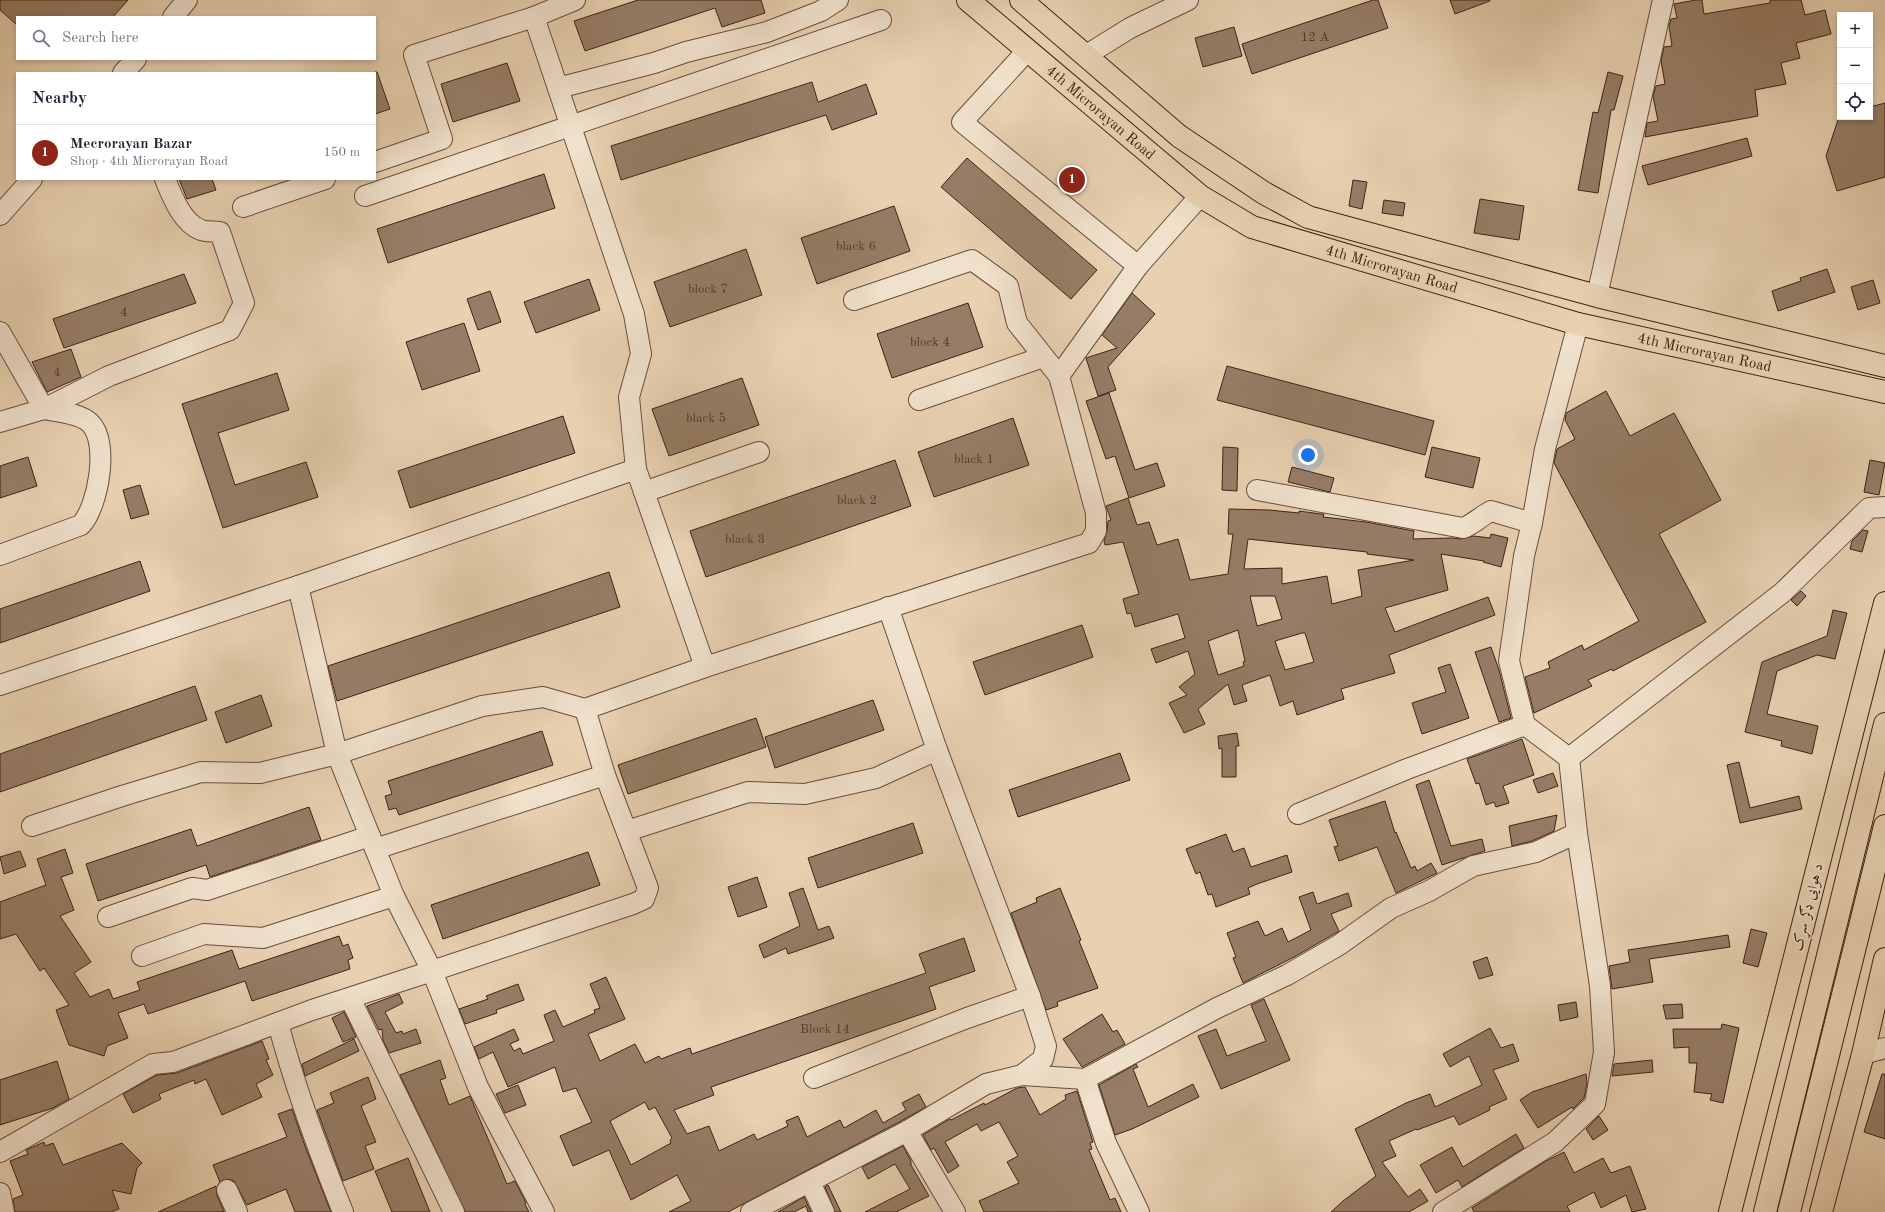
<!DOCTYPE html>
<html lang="en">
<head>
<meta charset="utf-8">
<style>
  :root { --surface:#fff; --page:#f2f2f3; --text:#1f2937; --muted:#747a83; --line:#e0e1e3; --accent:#8f2418 }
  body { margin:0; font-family:"Old Standard TT",Amiri,serif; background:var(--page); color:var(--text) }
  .controls { position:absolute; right:12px; top:12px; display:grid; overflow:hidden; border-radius:0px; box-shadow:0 2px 6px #0003 }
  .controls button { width:36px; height:36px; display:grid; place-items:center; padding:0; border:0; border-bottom:1px solid var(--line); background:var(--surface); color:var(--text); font:20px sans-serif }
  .you { position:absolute; left:1308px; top:455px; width:14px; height:14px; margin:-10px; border:3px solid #fff; border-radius:50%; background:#1a73e8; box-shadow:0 0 0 6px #1a73e833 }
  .badge { display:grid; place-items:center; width:26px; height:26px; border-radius:50%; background:var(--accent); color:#fff; font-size:13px; font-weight:700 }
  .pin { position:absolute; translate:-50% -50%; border:2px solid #fff; box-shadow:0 1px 4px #0006 }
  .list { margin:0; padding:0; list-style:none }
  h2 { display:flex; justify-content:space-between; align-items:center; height:52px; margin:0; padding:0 16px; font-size:17px }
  h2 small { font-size:13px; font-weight:400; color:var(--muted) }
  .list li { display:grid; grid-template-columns:26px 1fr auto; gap:12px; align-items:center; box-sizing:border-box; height:56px; padding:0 16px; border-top:1px solid var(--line) }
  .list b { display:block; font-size:15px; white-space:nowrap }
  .list p { margin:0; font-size:13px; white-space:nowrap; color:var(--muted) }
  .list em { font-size:13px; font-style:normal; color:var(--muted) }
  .icon { flex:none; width:22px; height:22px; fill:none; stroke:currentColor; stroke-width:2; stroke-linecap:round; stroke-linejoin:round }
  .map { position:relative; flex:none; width:1885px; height:1212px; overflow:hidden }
  .search { position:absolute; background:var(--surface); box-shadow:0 2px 6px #0003; left:16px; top:16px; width:360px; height:44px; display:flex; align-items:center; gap:10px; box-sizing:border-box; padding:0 14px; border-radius:0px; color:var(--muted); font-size:15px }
  .panel { position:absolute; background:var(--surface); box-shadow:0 2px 6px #0003; left:16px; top:72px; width:360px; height:108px; border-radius:0px }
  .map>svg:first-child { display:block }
  .building { fill:#967d66; stroke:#3d2315; fill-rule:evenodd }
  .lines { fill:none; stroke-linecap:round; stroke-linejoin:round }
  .minor-casing { stroke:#684e3c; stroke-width:22 }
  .major-casing { stroke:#3d2315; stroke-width:24 }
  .minor { stroke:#f0e1cc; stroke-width:20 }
  .major { stroke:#e8d1b1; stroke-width:22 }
  .labels { text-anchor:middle; stroke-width:3; stroke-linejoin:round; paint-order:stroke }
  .number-label { font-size:13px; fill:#533a29 }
  .street-label { font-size:15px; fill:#3d2315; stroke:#f0e1cc }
</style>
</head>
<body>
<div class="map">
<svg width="1885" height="1212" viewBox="0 0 1885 1212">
  <rect width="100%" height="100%" fill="#e8d1b1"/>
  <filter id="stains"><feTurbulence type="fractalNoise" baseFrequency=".005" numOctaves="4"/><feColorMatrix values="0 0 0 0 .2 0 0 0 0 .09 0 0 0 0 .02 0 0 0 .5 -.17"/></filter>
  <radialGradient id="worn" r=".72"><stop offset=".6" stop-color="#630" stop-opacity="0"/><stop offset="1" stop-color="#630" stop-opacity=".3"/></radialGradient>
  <g class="building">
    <polygon points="0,0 128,0 113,17 17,17 17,25 0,10"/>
    <polygon points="638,0 761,0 765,13 722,27 715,8 585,51 574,21"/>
    <polygon points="1373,0 1378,0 1388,28 1252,74 1242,44"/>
    <polygon points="1450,0 1490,0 1490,1 1455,14"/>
    <polygon points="1696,0 1702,0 1704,14 1770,3 1770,0 1801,0 1805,15 1825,10 1831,34 1796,43 1800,58 1781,63 1786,84 1755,90 1758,116 1645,137 1647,123 1658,121 1653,96 1656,86 1665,84 1661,61 1664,47 1672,46 1669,26 1671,19 1677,18 1674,4"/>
    <polygon points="1234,27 1242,56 1203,67 1195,38"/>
    <polygon points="507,63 520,101 453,122 441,84"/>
    <polygon points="375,72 377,72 390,109 375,114"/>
    <polygon points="1608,72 1623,76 1614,110 1611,110 1598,193 1578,190 1593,112 1598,113"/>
    <polygon points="812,82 818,102 866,84 877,114 832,130 826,115 621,180 611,146"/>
    <polygon points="1885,103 1885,177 1837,191 1826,156 1839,117 1870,117 1870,107"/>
    <polygon points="1747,138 1752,156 1648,185 1642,166"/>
    <polygon points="967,158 1097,270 1071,299 941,187"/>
    <polygon points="544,174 555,208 388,263 377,229"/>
    <polygon points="179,179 212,179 216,190 187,199"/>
    <polygon points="1353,180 1367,182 1362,209 1349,206"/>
    <polygon points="1480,199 1524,206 1519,240 1474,233"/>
    <polygon points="1384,200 1405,203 1403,216 1382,213"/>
    <polygon points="894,206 910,251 817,284 801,238"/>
    <polygon points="746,249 762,295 670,327 654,282"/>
    <polygon points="1827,269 1835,292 1778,311 1772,291 1801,281 1800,278"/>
    <polygon points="184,274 196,303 64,348 53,319"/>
    <polygon points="589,279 600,310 536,333 524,302"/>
    <polygon points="1873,280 1880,303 1858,310 1851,287"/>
    <polygon points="490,291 501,322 478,330 467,299"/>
    <polygon points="1132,293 1155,314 1108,367 1116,390 1098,396 1086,358 1117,348 1102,335"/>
    <polygon points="968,303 983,347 892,378 877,334"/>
    <polygon points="464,323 480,371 422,390 406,342"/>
    <polygon points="71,349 81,377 47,392 32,362"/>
    <polygon points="1227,366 1434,421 1425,455 1217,400"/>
    <polygon points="277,373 289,410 218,433 235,485 306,462 318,497 223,528 182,404"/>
    <polygon points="742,378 759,425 669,456 652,409"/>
    <polygon points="1606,391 1630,436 1674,413 1721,500 1659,534 1706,622 1613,671 1612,669 1588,680 1592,686 1534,713 1525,677 1550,668 1548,662 1582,645 1584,650 1639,621 1554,463 1557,449 1575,439 1565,420 1566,413"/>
    <polygon points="1109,393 1135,470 1157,463 1165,486 1129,498 1115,456 1106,459 1086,401"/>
    <polygon points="563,416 575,453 410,508 398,471"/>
    <polygon points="1013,418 1029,465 934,497 918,452"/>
    <polygon points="1223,447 1238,448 1237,491 1222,490"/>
    <polygon points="1432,447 1480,458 1473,488 1425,477"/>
    <polygon points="28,457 37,486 0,498 0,466"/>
    <polygon points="895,460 911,506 706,577 690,531"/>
    <polygon points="1870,460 1885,463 1879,495 1864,492"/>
    <polygon points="1292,467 1334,478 1330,492 1288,482"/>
    <polygon points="140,485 149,514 131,519 123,490"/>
    <path d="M 1128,498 L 1137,525 L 1149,522 L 1157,545 L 1178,539 L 1190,580 L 1228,574 L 1233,534 L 1228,534 L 1229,509 L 1269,510 L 1299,513 L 1299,511 L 1321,514 L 1324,514 L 1323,517 L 1366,522 L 1414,531 L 1413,539 L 1452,538 L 1461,539 L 1474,536 L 1490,538 L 1491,534 L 1508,538 L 1501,567 L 1483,562 L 1484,561 L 1441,554 L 1448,590 L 1385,608 L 1395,632 L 1488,597 L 1495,615 L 1389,655 L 1395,673 L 1341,689 L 1344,699 L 1297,715 L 1293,701 L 1280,706 L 1270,675 L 1242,685 L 1247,701 L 1234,705 L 1228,684 L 1198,709 L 1205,724 L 1184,733 L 1169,703 L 1187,695 L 1179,687 L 1195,674 L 1188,651 L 1156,663 L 1151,649 L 1185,638 L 1178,614 L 1135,627 L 1131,613 L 1127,614 L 1123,599 L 1139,594 L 1123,542 L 1105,545 L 1104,541 L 1107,531 L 1108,521 L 1111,520 L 1106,506 ZM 1248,539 L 1367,552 L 1367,554 L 1414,560 L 1358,570 L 1362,596 L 1332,604 L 1327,576 L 1282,584 L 1282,568 L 1244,569 ZM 1250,596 L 1275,596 L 1282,619 L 1257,626 ZM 1238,630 L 1245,661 L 1243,662 L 1244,666 L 1218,675 L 1208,641 ZM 1302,633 L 1305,633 L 1314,662 L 1285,670 L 1275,641 Z"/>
    <polygon points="1863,530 1868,531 1862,552 1850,549 1852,541"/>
    <polygon points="140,561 150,591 0,643 0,609"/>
    <polygon points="609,572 620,607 337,701 328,666"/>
    <polygon points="1801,591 1806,596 1797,606 1791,600"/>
    <polygon points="1833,610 1847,613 1835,659 1817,655 1777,671 1767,714 1818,726 1812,754 1781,746 1782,741 1745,732 1762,662 1827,636"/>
    <polygon points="1082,625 1093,657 985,695 973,662"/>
    <polygon points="1491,647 1499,670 1511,718 1499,722 1475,652"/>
    <polygon points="1450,664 1469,718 1422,734 1412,703 1446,692 1438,668"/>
    <polygon points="195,686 207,720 0,792 0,754"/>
    <polygon points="261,695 272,726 226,743 215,712"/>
    <polygon points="873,700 884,730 775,768 765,737"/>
    <polygon points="756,718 766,747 628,794 618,765"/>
    <polygon points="542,731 553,765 399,815 396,808 389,810 385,796 392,794 388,781"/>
    <polygon points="1237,733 1239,746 1236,746 1236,777 1222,777 1222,748 1219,749 1218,736"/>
    <polygon points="1522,739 1534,775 1503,786 1509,803 1496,807 1494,802 1486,805 1479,783 1476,784 1467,759"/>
    <polygon points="1120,753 1130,780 1018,817 1009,790"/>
    <polygon points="1739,762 1750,808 1799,796 1802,809 1740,823 1727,765"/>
    <polygon points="1553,773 1558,786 1538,793 1533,780"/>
    <polygon points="1429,780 1451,846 1482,839 1485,851 1442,865 1416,785"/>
    <polygon points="1385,801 1395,833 1396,832 1411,868 1415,866 1417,871 1431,863 1437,873 1396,893 1377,847 1339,861 1334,847 1338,846 1329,820"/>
    <polygon points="309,807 321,840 210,877 206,865 98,901 86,864 191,829 197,846"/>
    <polygon points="1557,815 1554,831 1532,841 1512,846 1509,826"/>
    <polygon points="913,823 923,853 818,888 808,858"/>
    <polygon points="1226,834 1233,852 1244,848 1251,867 1287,855 1292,872 1257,884 1248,888 1250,894 1216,907 1212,894 1208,895 1200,872 1196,874 1186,849"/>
    <polygon points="65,849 73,873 61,877 74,910 60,916 91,962 74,973 90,997 109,989 113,999 140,990 137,982 232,950 239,969 339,936 343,946 348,944 353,958 348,960 350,969 252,1001 245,981 148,1014 144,1004 118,1013 128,1038 107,1046 104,1056 69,1045 56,1010 69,1005 44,968 40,971 16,934 0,939 0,902 46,885 37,859"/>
    <polygon points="20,851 26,866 4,874 0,857"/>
    <polygon points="588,852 600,885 443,939 431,905"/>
    <polygon points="757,877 767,907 738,917 728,887"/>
    <polygon points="803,888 818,930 829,926 834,938 788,954 786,948 764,958 759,945 800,926 789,893"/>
    <polygon points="1060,888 1081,940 1079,941 1098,988 1057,1002 1058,1006 1046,1010 1011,913 1037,902 1036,898"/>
    <polygon points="1313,892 1317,904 1348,893 1352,906 1331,914 1339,931 1296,956 1243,983 1233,958 1236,957 1227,933 1258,921 1265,936 1282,928 1288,942 1311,930 1299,897"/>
    <polygon points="1751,929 1767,933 1758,967 1743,963"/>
    <polygon points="1728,935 1730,947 1649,959 1653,982 1612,989 1609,966 1630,962 1628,950"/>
    <path d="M 964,938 L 975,971 L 929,987 L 936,1009 L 711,1087 L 714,1095 L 674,1110 L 687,1134 L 709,1126 L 719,1151 L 754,1134 L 757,1140 L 788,1126 L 786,1121 L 798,1116 L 807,1137 L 840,1120 L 844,1128 L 876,1110 L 883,1123 L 906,1110 L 902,1103 L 919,1094 L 926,1107 L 901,1121 L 728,1212 L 669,1212 L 691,1201 L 677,1175 L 631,1200 L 609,1150 L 573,1166 L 560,1136 L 592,1122 L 576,1088 L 563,1092 L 555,1067 L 508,1087 L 493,1052 L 479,1059 L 474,1047 L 514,1029 L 519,1040 L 510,1044 L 514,1051 L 520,1048 L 523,1054 L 554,1041 L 544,1015 L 555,1010 L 563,1027 L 595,1013 L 594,1010 L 600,1008 L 590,984 L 606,977 L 625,1019 L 588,1034 L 600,1061 L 635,1044 L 645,1063 L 659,1056 L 661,1059 L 690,1048 L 692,1054 L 926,973 L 919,954 ZM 645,1102 L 649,1110 L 655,1107 L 672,1138 L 670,1140 L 671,1143 L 631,1165 L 610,1121 Z"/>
    <polygon points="1487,957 1493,975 1479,979 1473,962"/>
    <polygon points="518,984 524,1000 496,1010 497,1013 465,1024 459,1009 488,999 486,996"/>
    <polygon points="399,994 403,1003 385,1012 396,1033 402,1031 403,1034 416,1029 421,1043 389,1053 383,1040 382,1029 379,1030 367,1006"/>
    <polygon points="1264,999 1290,1060 1221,1089 1198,1036 1216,1029 1227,1056 1266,1041 1251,1005"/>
    <polygon points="1576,1002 1578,1017 1560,1021 1558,1005"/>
    <polygon points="1682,1004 1683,1018 1666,1019 1663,1005"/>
    <polygon points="344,1012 356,1037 343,1042 332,1018"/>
    <polygon points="1102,1014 1113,1032 1117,1030 1125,1044 1082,1067 1063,1039"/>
    <polygon points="1722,1024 1739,1028 1723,1103 1710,1100 1712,1094 1694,1092 1697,1063 1689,1063 1689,1047 1674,1048 1673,1029 1721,1029"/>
    <polygon points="1490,1028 1501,1048 1513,1044 1519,1061 1493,1070 1507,1099 1489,1107 1490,1110 1459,1125 1454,1116 1417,1130 1416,1129 1389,1141 1396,1156 1382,1162 1408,1197 1420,1189 1428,1201 1409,1212 1331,1212 1343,1201 1376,1176 1355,1129 1406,1103 1430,1094 1435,1107 1482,1085 1469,1056 1450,1067 1443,1054"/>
    <polygon points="354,1039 359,1051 305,1076 302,1064"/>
    <polygon points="262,1041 269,1059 266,1060 273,1075 256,1084 262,1097 222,1115 206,1079 195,1084 194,1080 159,1094 161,1099 133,1113 123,1094 157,1075 177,1073"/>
    <polygon points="440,1060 446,1078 440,1080 449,1105 470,1096 507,1184 515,1181 526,1203 525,1204 529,1212 465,1212 400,1075"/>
    <polygon points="1652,1060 1653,1072 1612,1076 1614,1064"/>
    <polygon points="57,1061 69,1099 53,1108 0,1125 0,1080"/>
    <polygon points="1136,1064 1138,1067 1133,1069 1148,1107 1193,1084 1199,1097 1132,1129 1115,1135 1099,1085"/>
    <polygon points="1586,1074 1587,1083 1584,1098 1573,1109 1572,1107 1538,1128 1520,1100 1532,1092"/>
    <polygon points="1882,1074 1885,1074 1885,1139 1864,1132"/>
    <polygon points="368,1077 376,1099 361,1106 376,1142 365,1146 374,1169 343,1181 317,1110 334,1103 330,1093"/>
    <polygon points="518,1085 526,1105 505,1113 496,1094"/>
    <polygon points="1025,1087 1040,1115 1066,1099 1065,1095 1077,1091 1093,1142 1090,1143 1092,1149 1089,1150 1110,1200 1115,1198 1121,1212 984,1212 979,1201 1019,1183 1007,1162 1018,1156 999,1122 981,1131 977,1124 945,1142 959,1166 948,1173 934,1148 931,1150 923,1135 950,1119 951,1120 984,1103 985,1105 1017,1088"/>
    <polygon points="292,1109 305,1146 331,1212 295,1212 286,1189 247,1205 234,1181 228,1179 220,1182 213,1165 287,1137 278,1114"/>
    <polygon points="1599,1116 1608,1130 1593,1140 1586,1129"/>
    <polygon points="1516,1134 1524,1148 1462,1187 1458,1180 1436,1193 1420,1165 1452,1147 1463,1167"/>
    <polygon points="44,1142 45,1146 53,1143 63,1165 122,1143 142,1163 137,1168 131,1194 112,1190 119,1209 111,1212 15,1212 13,1199 23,1195 10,1161 28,1154 26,1150"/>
    <polygon points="903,1146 911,1161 911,1165 929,1196 896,1212 865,1212 910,1189 895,1164 868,1179 862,1167"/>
    <polygon points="1564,1152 1574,1173 1603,1158 1611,1173 1630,1166 1646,1209 1632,1212 1626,1195 1601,1208 1594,1192 1567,1206 1570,1212 1474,1212 1472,1208 1546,1161"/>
    <polygon points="408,1158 430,1212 392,1212 375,1171"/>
    <polygon points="828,1185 841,1212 835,1212 825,1187"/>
    <polygon points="216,1186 217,1195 224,1212 158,1212"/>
    <polygon points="804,1197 811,1212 808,1212 806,1206 794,1212 778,1212"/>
  </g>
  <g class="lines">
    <defs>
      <g id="minor">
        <polyline points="173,17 187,0"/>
        <polyline points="534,17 634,314 641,354 629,397 636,469 705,667"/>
        <polyline points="1027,51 962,122 1138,266"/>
        <polyline points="1085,56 1130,28 1188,0"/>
        <polyline points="123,73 136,59"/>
        <polyline points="558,88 654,63 686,52 767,32 821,11 838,0"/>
        <polyline points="375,162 442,139 414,55 534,17 575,0"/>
        <polyline points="365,196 881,20"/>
        <polyline points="243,207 325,179"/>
        <polyline points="0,215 32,179"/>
        <polyline points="1597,296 1663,0"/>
        <polyline points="854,300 972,260 1008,286 1017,323 1059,376"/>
        <path d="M 0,332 L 44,409 C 58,412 80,413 90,423 C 110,442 98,507 81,525 L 0,555"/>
        <polyline points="919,400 1043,357"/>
        <path d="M 0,422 L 44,409 L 109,376 L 230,330 L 244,303 L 220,232 C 214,231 206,232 201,230 C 182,223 172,196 165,179"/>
        <path d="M 1257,490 L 1463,528 C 1474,524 1481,516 1491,511 L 1532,523"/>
        <polyline points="644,492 759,452"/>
        <polyline points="888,607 937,750 1030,996 1046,1046 1043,1059 1022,1075"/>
        <polyline points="0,685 298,586 636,469"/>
        <polyline points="1569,758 1782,593 1869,508 1885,507"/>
        <polyline points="1298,814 1407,769 1525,725"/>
        <polyline points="32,826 122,796 201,772 260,773 337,754 482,706 543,697 585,709 705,667 1089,543 1096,531 1096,513 1059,376 1138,266 1200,196"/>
        <polyline points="627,831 748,792 805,794 876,778 937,750"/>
        <polyline points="375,849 605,775"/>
        <polyline points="108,917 192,888 207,890 370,836"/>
        <polyline points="142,956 204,934 263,938 394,896"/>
        <polyline points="350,998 454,1212"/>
        <path d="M 278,1023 C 295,1088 318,1150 343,1212"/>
        <polyline points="1863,1054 1885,1048"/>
        <polyline points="814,1078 967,1018 1030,996"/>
        <polyline points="1085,1079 1106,1143 1139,1212"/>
        <polyline points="907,1131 955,1212"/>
        <polyline points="0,1152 153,1064 173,1062 312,1010 432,971 394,896 337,754 298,586"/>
        <polyline points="810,1182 824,1212"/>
        <polyline points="227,1190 237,1212"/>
        <polyline points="0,1193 4,1212"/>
        <polyline points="544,1212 478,1087 432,971 633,904 644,899 648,888 605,775 585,709"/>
        <polyline points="751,1212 907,1131 986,1084 1022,1075 1085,1079 1217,1008 1287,975 1339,945 1391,908 1429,891 1473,866 1536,852 1577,833"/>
        <polyline points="1443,1212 1555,1142 1595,1104 1604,1052 1600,986 1577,833 1569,758 1525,725 1509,661 1524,556 1532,523 1545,449 1578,324"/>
      </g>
      <g id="major">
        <path id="s1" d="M 968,0 L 1200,196 L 1252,227 L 1578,324 L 1885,392"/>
        <polyline points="1021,0 1179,136 1264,193 1308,217 1597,296 1885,366"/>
        <polyline points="1730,1212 1885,603"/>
        <polyline points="1765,1212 1885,724"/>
        <polyline points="1789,1212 1885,826"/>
        <polyline points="1821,1212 1863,1054 1885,959"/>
      </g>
    </defs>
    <use href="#minor" class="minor-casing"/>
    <use href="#major" class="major-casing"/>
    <use href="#minor" class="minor"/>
    <use href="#major" class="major"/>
  </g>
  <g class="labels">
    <g class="number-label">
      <text x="1315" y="41">12 A</text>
      <text x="856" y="250">black 6</text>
      <text x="708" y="293">block 7</text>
      <text x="124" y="316">4</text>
      <text x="930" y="346">block 4</text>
      <text x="57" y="376">4</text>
      <text x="706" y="422">black 5</text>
      <text x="974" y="463">black 1</text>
      <text x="857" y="504">black 2</text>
      <text x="745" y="543">black 3</text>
      <text x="825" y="1033">Block 14</text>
    </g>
    <g class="street-label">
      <text dy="5" stroke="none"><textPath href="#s1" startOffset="174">4th Microrayan Road</textPath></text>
      <text dy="5" stroke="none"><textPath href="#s1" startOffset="510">4th Microrayan Road</textPath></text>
      <text dy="5" stroke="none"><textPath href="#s1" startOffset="834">4th Microrayan Road</textPath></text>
      <text transform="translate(1807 907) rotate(-76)" y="5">د هوایی ډګر سړک</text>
    </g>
  </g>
  <rect width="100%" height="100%" filter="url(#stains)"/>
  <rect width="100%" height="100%" fill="url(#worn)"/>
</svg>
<div class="controls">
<button>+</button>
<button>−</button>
<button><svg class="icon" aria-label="locate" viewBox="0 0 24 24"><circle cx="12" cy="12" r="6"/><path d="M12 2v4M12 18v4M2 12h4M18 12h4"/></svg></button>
</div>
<div class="you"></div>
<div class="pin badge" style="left:1072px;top:180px">1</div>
<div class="search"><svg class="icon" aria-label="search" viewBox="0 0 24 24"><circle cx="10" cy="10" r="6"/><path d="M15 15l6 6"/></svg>Search here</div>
<section class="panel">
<h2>Nearby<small></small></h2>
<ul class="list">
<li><span class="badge">1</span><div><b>Mecrorayan Bazar</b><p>Shop · 4th Microrayan Road</p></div><em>150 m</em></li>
</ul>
</section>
</div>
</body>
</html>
